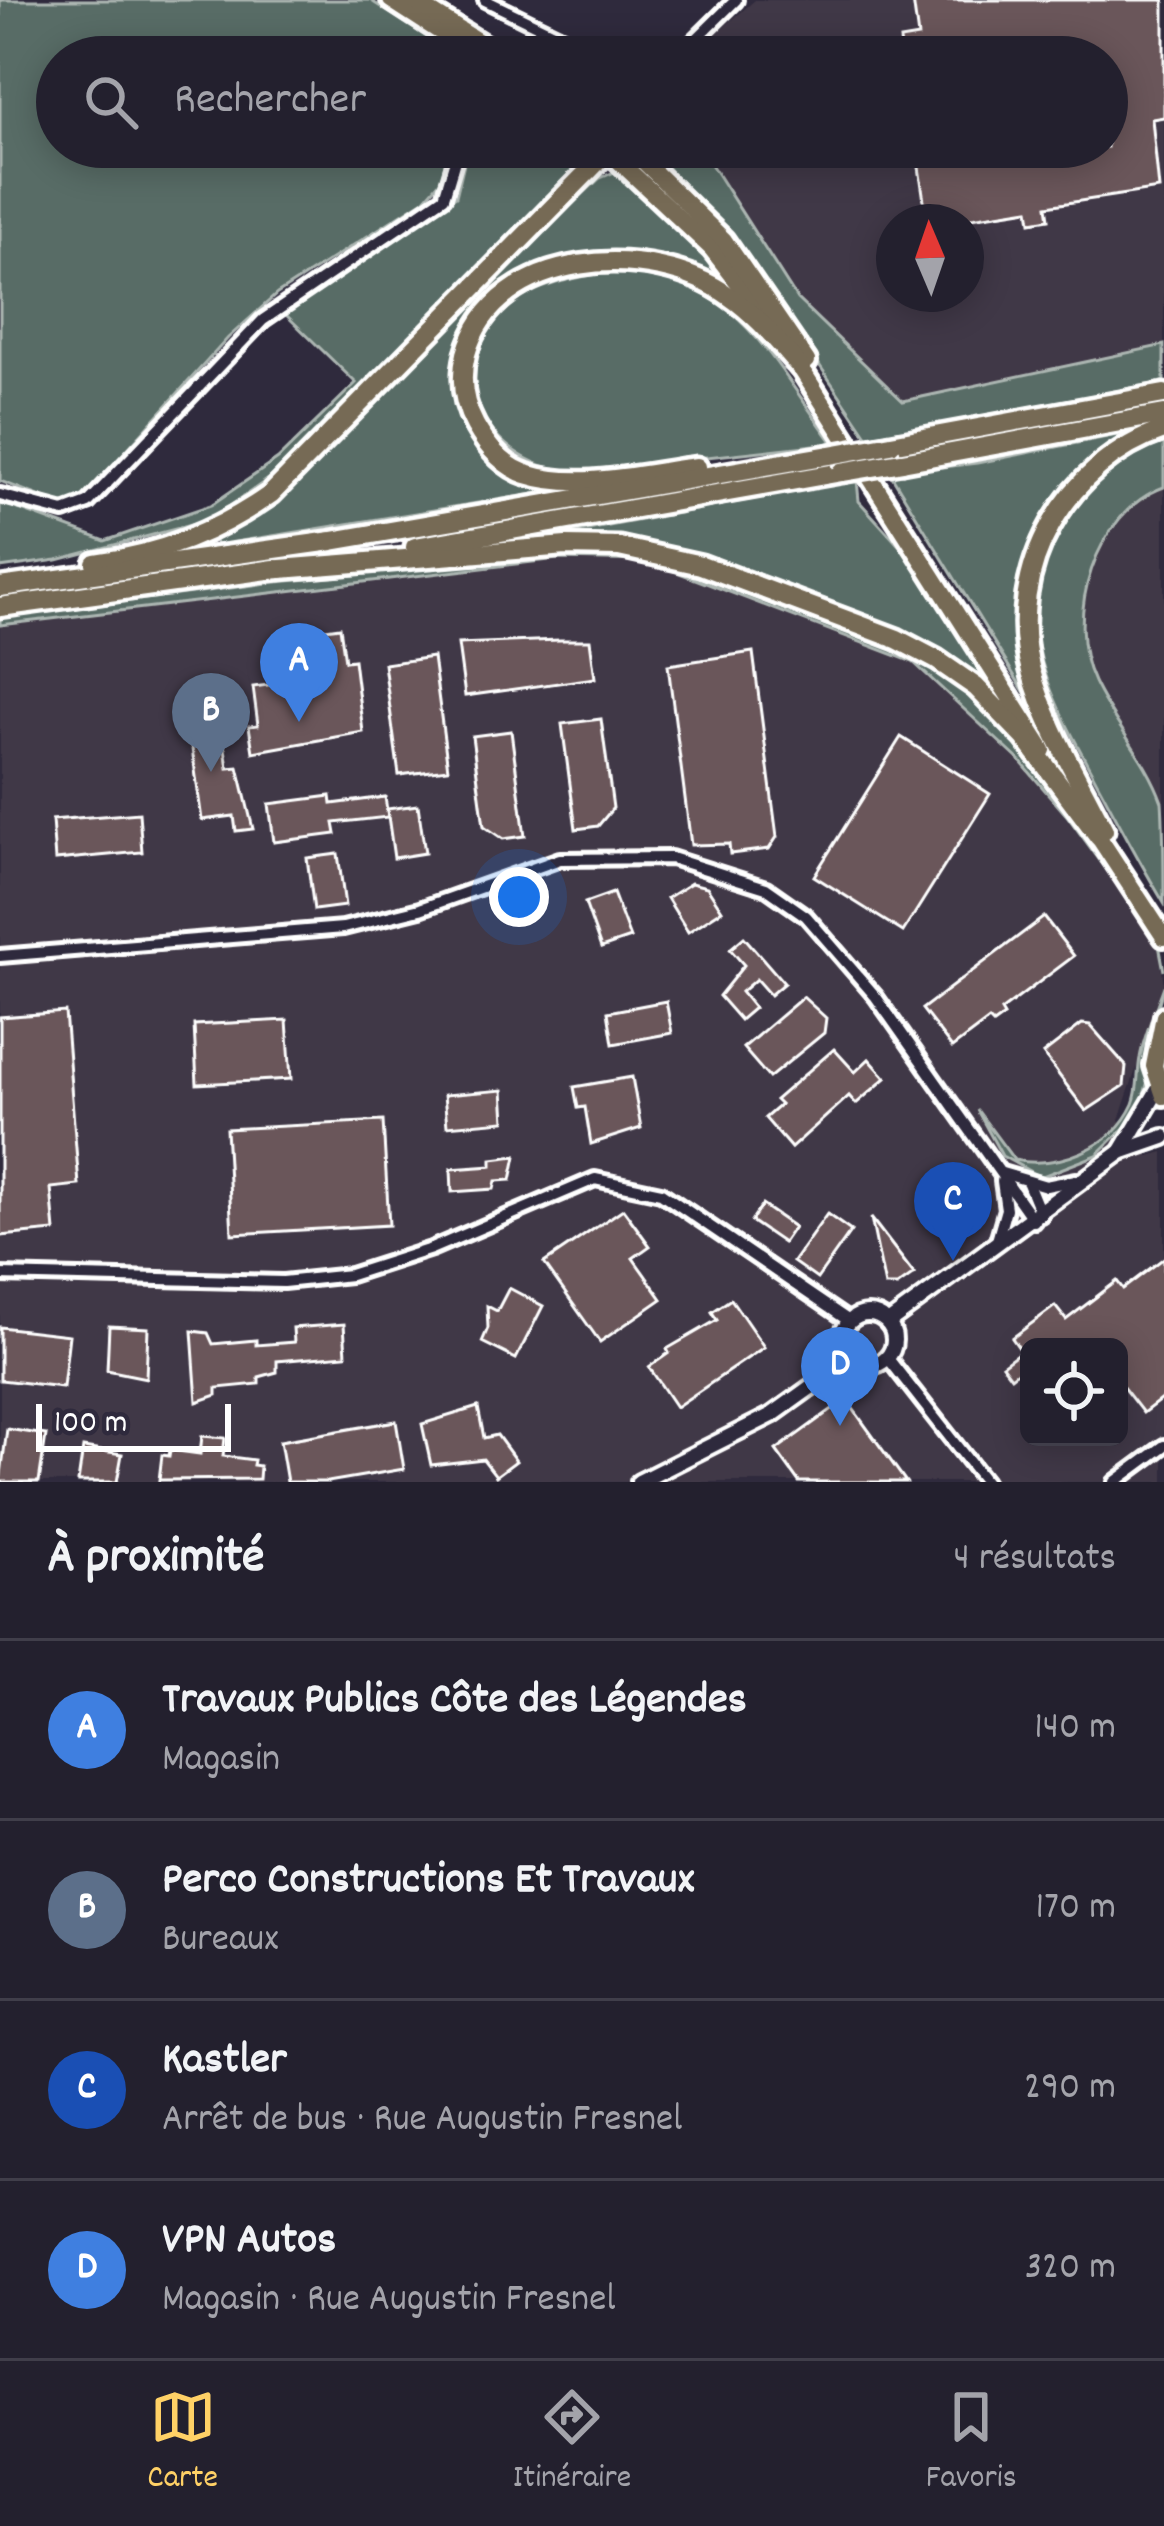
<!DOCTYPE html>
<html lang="fr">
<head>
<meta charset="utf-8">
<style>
  :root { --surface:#23202e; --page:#2f2d3a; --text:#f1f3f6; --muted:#a3a3aa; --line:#403e4a; --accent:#ffd166 }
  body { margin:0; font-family:Dekko,sans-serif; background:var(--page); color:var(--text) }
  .controls { position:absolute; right:36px; bottom:36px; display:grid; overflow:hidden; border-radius:18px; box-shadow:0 6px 30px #0003 }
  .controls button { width:108px; height:108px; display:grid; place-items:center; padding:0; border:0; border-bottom:3px solid var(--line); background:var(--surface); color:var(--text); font:60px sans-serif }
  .compass { position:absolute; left:876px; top:204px; width:108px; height:108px; border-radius:50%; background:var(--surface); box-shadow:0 6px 30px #0003; rotate:358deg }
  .scale { position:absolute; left:36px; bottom:30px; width:195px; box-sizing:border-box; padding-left:12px; border:6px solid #fff; border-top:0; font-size:33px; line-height:42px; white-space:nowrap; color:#fff; -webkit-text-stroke:9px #2f2a3d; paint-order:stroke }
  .you { position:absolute; left:519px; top:897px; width:42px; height:42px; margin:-30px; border:9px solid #fff; border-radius:50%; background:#1a73e8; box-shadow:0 0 0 18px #1a73e833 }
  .badge { display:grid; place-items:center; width:78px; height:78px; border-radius:50%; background:var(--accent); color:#fff; font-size:39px; font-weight:700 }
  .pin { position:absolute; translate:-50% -99px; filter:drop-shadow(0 3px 6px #0008) }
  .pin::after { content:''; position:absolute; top:63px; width:42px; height:36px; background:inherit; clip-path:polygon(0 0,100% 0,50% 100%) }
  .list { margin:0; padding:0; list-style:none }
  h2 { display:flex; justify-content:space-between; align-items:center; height:156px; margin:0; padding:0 48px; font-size:51px }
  h2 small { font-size:39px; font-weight:400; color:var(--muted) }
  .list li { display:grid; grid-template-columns:78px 1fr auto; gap:36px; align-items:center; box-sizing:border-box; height:180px; padding:0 48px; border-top:3px solid var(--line) }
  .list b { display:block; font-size:45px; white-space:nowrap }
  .list p { margin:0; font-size:39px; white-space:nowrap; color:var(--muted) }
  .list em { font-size:39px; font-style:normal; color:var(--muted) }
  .icon { flex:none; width:66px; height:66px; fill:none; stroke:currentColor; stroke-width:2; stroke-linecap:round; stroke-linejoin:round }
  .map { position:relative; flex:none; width:1164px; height:1482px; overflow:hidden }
  .search { position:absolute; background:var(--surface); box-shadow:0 6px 30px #0003; left:36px; right:36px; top:36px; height:132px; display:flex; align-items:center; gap:30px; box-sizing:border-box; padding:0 42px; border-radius:66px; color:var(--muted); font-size:45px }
  .sheet { height:876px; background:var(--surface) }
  nav { display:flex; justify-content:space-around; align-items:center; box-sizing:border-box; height:168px; border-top:3px solid var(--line); background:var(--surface); font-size:33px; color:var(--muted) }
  nav a { display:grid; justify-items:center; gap:6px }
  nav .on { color:var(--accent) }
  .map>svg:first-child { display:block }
  .built { fill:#413746; fill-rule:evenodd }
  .green { fill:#596c66; stroke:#acb6b2; stroke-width:3 }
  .building { fill:#6b565a; stroke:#fff; stroke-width:3 }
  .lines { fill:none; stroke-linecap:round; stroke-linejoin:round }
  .minor-casing { stroke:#fff; stroke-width:20 }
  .tertiary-casing { stroke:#fff; stroke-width:22 }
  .primary-casing { stroke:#fff; stroke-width:26 }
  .trunk-casing { stroke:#fff; stroke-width:27 }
  .minor { stroke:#2f2a3d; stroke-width:10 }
  .tertiary { stroke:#2f2a3d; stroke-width:14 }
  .primary { stroke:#766a55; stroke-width:16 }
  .trunk { stroke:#766a55; stroke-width:18 }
  .trunk-bridge-casing { stroke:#fff; stroke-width:27; stroke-linecap:butt }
  .trunk-bridge { stroke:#766a55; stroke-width:18 }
</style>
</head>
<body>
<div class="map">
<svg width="1164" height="1482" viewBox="0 0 1164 1482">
  <rect width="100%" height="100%" fill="#2f2a3d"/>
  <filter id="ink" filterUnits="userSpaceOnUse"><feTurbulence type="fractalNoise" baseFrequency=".00833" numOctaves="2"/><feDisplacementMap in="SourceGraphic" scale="24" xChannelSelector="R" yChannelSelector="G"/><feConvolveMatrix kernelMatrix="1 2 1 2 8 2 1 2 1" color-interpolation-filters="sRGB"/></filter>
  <g filter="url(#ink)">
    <g class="built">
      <path d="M 755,0 L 1164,0 L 1164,345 L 903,402 L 797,299 L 700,147 L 1107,147 L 1107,57 L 705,57 L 699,48 ZM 894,222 L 966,222 L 966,294 L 894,294 Z"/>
      <polygon points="1164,443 1164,885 1115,817 1048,681 1082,507 1153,446"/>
      <path d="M 558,559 L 648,561 L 913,662 L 1035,777 L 1158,940 L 1164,986 L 1119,1120 L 1149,1156 L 1164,1152 L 1164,1482 L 0,1482 L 0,626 ZM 1029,1347 L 1119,1347 L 1119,1437 L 1029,1437 Z"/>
    </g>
    <g class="green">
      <polygon points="0,0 370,0 458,57 57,57 57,147 449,147 441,180 424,200 277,294 228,338 81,500 62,505 0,481"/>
      <polygon points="468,147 584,147 589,159 277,473 210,520 57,560 0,568 0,502 105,541 211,505 278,459 356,383 283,312 456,196"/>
      <polygon points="649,147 700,147 797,299 903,401 1164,345 1164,382 868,437 743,252"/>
      <path d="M 619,170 L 747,297 L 651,258 L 503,290 L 456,393 C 481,467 488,457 546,492 L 216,545 L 215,540 L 270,507 L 490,282 L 600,178 Z"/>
      <path d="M 616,271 C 738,278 767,354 833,443 L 571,472 C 483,463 435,366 510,306 C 540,282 580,277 616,271 Z"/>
      <polygon points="1117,435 1120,441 1098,458 1021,597 1052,737 890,473 977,463"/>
      <path d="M 1164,442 L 1164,487 C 1095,512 1063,617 1094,682 C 1113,723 1147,759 1162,802 C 1164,829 1164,873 1164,903 C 1142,866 1122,829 1102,791 C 1052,697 1001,623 1067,521 C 1090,484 1124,457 1164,442 Z"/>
      <polygon points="857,480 859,501 932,582 1035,740 971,678 783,588 557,542 555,536"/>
      <polygon points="616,551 659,558 930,661 1007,732 1158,939 1164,971 1158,940 1068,817 1020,761 913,662 648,561 558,559 0,625 0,618 276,582"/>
      <path d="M 1164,986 L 1146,1045 L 1149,1078 L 1138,1114 L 1097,1155 L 1040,1177 L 1002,1156 L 977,1110 L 1014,1160 C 1058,1169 1113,1148 1133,1104 C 1139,1090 1137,1073 1140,1058 C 1144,1034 1156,1009 1164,986 Z"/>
    </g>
    <g class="building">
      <polygon points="913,0 1164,0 1164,117 1152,119 1159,189 1047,206 1049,219 1031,222 1029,209 946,222 945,211 926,214 916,147 1107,147 1107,57 902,57 900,40 918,37"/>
      <polygon points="340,627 345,661 354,660 363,732 253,752 249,726 258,725 253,687 291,682 289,667 322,662 318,630"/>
      <polygon points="560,640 590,640 595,678 465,696 458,644"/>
      <polygon points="753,652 777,837 769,849 730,854 729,844 691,845 668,665"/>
      <polygon points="433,657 448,769 399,775 384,664"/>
      <polygon points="601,719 613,808 598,826 576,829 562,724"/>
      <polygon points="222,729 228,768 238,767 253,829 236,831 234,816 202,820 190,734"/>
      <polygon points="511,731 525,836 503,839 484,826 472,736"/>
      <polygon points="901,737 990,794 903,932 814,876"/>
      <polygon points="331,796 332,804 385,797 388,817 334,823 336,834 274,842 269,804"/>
      <polygon points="418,805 425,853 394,858 387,809"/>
      <polygon points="139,813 142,852 55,860 52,820"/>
      <polygon points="338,854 345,906 314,910 307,858"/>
      <polygon points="691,883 707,887 722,910 688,932 667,898"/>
      <polygon points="613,893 630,938 601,948 585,903"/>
      <polygon points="1044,917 1074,956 1001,1011 1004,1016 993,1024 989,1020 952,1048 922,1009"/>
      <polygon points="744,937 784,983 770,995 756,979 741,992 754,1008 740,1020 719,996 744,965 730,949"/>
      <polygon points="803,997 826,1018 824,1033 769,1078 743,1048"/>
      <polygon points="666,1001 672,1033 613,1044 608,1012"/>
      <polygon points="65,1012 79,1185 51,1188 55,1231 0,1236 0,1017"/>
      <polygon points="287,1020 291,1079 197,1084 194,1025"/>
      <polygon points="1082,1024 1090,1025 1126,1066 1124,1086 1086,1111 1043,1054"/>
      <polygon points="834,1049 855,1072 869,1059 886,1078 856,1104 849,1096 791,1148 765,1118 780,1105 775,1100"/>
      <polygon points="632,1077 641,1128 591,1144 585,1107 578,1108 574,1087"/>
      <polygon points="503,1090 505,1121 447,1126 444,1095"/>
      <polygon points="383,1121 389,1225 232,1234 226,1129"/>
      <polygon points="516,1156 511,1180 496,1181 494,1189 452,1192 451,1169 492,1166 492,1159"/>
      <polygon points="762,1205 794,1227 783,1243 751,1221"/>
      <polygon points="623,1209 650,1246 633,1258 662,1299 600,1342 544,1263"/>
      <polygon points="827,1214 851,1231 817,1279 793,1262"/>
      <polygon points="871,1218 914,1274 897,1286 885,1286"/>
      <polygon points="1164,1258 1164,1397 1143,1413 1119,1382 1119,1347 1029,1347 1029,1363 1011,1377 1002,1365 1021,1351 1012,1338 1055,1306 1066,1320 1117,1281 1123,1289"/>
      <polygon points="509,1288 543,1306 516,1359 482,1342 488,1328 487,1306 497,1311"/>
      <polygon points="731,1299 764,1347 676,1407 649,1367 669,1353 667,1349 717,1320 712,1312"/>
      <polygon points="344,1324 346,1355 277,1361 277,1372 259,1377 259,1384 217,1388 217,1395 197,1402 192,1331 208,1333 213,1344 256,1340 256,1345 294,1342 293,1328"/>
      <polygon points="109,1326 148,1328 146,1378 107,1370"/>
      <polygon points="0,1327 69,1335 63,1387 0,1380"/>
      <polygon points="846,1399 906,1482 799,1482 776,1450"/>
      <polygon points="478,1407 484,1438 497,1435 516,1461 496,1476 483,1459 431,1465 422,1424"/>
      <polygon points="396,1421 404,1469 328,1482 287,1482 280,1441"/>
      <polygon points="7,1429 46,1435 39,1482 0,1482"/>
      <polygon points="202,1436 225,1438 223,1456 254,1460 253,1465 260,1466 259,1479 159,1480 162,1455 169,1456 170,1450 200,1454"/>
      <polygon points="83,1448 122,1454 117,1482 78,1482"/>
    </g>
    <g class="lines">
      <defs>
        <g id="minor">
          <polyline points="485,0 602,57"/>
          <polyline points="678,57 736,0"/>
          <polyline points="0,495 64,512 88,503 263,320 444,197 459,147"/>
          <polyline points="0,956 343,928 420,909 560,859 671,858 766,888 806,916 876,997 1034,1221"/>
          <polyline points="1002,1173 1046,1186 1076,1180"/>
          <polyline points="1027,1181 1041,1215"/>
          <polyline points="996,1244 1006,1209 1002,1181"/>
          <polyline points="0,1275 283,1282 350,1275 431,1249 595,1179 661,1193 849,1321"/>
          <polyline points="887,1357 985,1482"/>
          <polyline points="1115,1482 1164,1446"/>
        </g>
        <g id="tertiary">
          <polyline points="1121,1152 1159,1088"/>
          <circle cx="868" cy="1340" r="26"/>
          <polyline points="888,1323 1121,1152 1164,1137"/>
          <polyline points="639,1482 772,1415 850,1359"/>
        </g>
        <g id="primary">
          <polyline points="391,0 479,57"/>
          <polyline points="412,0 503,57"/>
          <polyline points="604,147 712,249 775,330"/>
          <polyline points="629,147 724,240 807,361"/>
          <polyline points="793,356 1043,750"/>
          <polyline points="1092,827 1164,937"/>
          <polyline points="1164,1016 1154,1066 1164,1096"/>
        </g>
        <g id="trunk">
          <polyline points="891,444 1164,394"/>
          <polyline points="902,462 1164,414"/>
          <path d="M 697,467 C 642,474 579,491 526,474 C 503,466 486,445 475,425 C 463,403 460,378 466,354 C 495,248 653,241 729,296 C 757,315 778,342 800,367"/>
          <polyline points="415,547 842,472"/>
          <path d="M 95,563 C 161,554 217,532 271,494 L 609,150"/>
          <polyline points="268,570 566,546 619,547 701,565 897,639 937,660 976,687 1025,738 1099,837"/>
          <polyline points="0,587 332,541 830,455"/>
          <polyline points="0,607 275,569"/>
          <path d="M 1104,830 C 1079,779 1046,726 1031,671 C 1004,570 1067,462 1164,430"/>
        </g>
      </defs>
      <use href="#minor" class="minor-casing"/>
      <use href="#tertiary" class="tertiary-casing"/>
      <use href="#primary" class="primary-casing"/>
      <use href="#trunk" class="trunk-casing"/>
      <use href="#minor" class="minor"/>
      <use href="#tertiary" class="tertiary"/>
      <use href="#primary" class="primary"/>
      <use href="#trunk" class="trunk"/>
      <defs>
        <g id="trunk-bridge">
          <polyline points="830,455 891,444"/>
          <polyline points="842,472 902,462"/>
        </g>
      </defs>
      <use href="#trunk-bridge" class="trunk-bridge-casing"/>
      <use href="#trunk-bridge" class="trunk-bridge"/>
    </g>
  </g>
</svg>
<div class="controls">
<button><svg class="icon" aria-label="locate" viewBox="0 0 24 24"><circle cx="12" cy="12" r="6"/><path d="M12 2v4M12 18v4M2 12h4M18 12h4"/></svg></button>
</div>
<svg class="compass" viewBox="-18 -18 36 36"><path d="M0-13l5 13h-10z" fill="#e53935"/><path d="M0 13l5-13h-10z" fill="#a3a3aa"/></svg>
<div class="scale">100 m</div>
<div class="you"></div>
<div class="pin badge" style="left:299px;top:722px;background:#3f7fe0">A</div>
<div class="pin badge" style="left:211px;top:772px;background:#5c6f8a">B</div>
<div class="pin badge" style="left:953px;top:1261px;background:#1a4fb4">C</div>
<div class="pin badge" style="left:840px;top:1426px;background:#3f7fe0">D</div>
<div class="search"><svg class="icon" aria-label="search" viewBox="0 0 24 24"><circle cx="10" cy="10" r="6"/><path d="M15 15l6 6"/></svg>Rechercher</div>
</div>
<section class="sheet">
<h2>À proximité<small>4 résultats</small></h2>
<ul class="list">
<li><span class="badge" style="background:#3f7fe0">A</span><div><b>Travaux Publics Côte des Légendes</b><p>Magasin</p></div><em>140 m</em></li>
<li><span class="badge" style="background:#5c6f8a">B</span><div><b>Perco Constructions Et Travaux</b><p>Bureaux</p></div><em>170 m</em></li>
<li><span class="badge" style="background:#1a4fb4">C</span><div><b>Kastler</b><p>Arrêt de bus · Rue Augustin Fresnel</p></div><em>290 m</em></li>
<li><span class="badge" style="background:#3f7fe0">D</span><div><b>VPN Autos</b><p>Magasin · Rue Augustin Fresnel</p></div><em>320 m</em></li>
</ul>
</section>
<nav>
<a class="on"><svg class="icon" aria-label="map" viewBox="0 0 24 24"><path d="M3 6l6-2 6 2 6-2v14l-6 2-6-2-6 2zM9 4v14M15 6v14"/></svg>Carte</a>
<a><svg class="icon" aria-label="directions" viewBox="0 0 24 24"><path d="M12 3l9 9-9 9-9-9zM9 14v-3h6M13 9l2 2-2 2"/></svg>Itinéraire</a>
<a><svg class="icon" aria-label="saved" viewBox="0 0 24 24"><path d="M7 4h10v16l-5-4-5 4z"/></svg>Favoris</a>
</nav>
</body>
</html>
